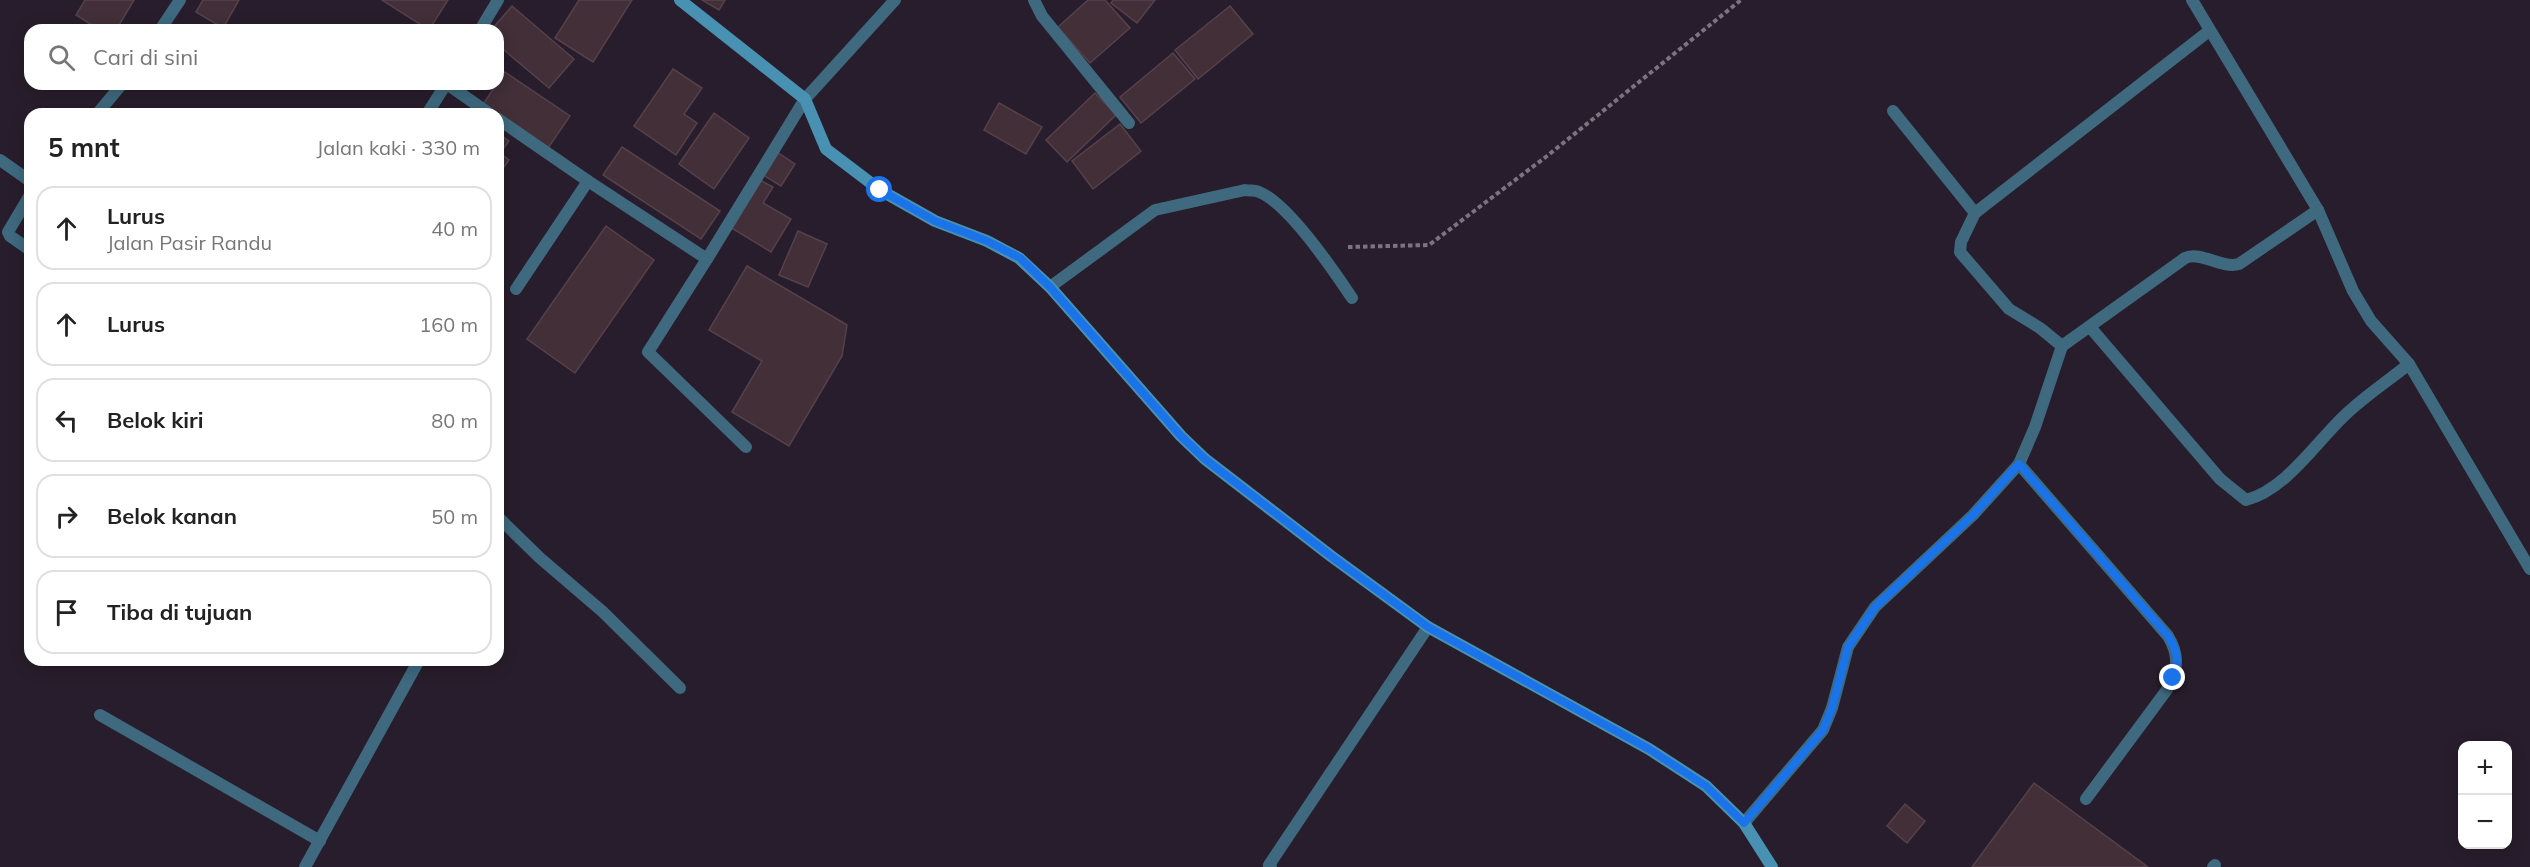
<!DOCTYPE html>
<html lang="id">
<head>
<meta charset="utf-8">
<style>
  :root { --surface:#fff; --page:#f6f6f6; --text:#222; --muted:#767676; --line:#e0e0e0 }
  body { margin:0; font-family:Mulish,sans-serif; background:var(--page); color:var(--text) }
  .controls { position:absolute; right:18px; bottom:18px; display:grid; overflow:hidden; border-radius:12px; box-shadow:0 3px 15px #0003 }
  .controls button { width:54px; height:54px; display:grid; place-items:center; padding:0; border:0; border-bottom:2px solid var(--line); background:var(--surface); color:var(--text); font:30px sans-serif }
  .stop { position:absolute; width:18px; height:18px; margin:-14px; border:4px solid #1a73e8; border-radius:50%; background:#fff }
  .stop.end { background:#1a73e8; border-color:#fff; box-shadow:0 2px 6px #0008 }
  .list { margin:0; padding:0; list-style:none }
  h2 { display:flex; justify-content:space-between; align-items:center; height:78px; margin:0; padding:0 24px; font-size:26px }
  h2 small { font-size:20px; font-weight:400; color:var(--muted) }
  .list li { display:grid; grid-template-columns:39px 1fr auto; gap:18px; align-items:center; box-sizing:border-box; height:84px; margin:0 12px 12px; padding:0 12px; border:2px solid var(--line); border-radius:18px }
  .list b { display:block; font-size:22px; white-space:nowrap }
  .list p { margin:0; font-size:20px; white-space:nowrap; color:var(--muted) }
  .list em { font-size:20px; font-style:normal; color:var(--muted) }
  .icon { flex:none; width:33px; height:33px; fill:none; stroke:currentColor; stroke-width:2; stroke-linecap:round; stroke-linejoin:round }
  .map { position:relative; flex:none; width:2530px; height:867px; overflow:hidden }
  .search { position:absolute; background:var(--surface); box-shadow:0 3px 15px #0003; left:24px; top:24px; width:480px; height:66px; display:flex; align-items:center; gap:15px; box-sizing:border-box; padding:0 21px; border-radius:18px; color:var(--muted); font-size:22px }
  .panel { position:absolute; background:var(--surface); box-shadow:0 3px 15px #0003; left:24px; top:108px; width:480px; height:558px; border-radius:18px }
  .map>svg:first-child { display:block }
  .building { fill:#422f38; stroke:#56414b; stroke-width:1.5 }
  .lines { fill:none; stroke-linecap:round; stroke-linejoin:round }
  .path { stroke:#7c7380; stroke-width:4; stroke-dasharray:4.5 3; stroke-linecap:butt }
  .lane { stroke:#3e697e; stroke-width:12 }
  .street { stroke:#3e697e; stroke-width:12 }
  .secondary { stroke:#4991b3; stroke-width:12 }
  .route { stroke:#1a73e8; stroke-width:8 }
</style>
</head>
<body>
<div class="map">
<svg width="2530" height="867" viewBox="0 0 2530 867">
  <rect width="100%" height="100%" fill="#281d2c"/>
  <g class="building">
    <polygon points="85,0 134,0 116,30 100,30 76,15"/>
    <polygon points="203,0 239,0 223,28 196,12"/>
    <polygon points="382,0 448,0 429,30"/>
    <polygon points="579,0 632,0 593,62 555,38"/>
    <polygon points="702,0 725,0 719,10"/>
    <polygon points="1088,0 1105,0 1130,28 1090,63 1058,27"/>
    <polygon points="1113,0 1155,0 1137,23 1111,3"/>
    <polygon points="512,6 574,59 549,88 498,45 498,30 491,30"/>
    <polygon points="1230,6 1253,34 1198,79 1175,50"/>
    <polygon points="1173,53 1195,79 1141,123 1120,97"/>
    <polygon points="673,69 702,88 684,114 697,123 676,155 634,126"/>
    <polygon points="505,72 570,116 546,151 481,107"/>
    <polygon points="1095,93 1116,115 1067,162 1046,140"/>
    <polygon points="999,103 1042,127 1026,154 984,130"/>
    <polygon points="714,113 749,138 714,189 679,164"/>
    <polygon points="1120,124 1141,151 1093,189 1072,161"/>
    <polygon points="498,133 509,141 500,153 509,160 498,175"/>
    <polygon points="622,147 720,211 701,239 603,175"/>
    <polygon points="777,152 795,164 781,186 763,175"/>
    <polygon points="758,179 773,187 763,203 791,219 771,252 730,227"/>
    <polygon points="606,226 654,260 575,373 527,339"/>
    <polygon points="798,231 827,244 808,287 779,275"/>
    <polygon points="747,266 847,325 842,356 789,446 732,412 762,361 709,330"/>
    <polygon points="2034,783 2148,867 1972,867"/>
    <polygon points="1905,804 1925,821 1907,843 1887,826"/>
  </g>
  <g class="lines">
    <polyline class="path" points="1348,247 1429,245 1547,156 1741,0"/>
    <polyline class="lane" points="707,259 648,352 746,447"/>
    <g class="street">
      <polyline points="1034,0 1042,16 1129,123"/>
      <polyline points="2192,0 2318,210 2353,291 2371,321 2409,364 2530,569"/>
      <polyline points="160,30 180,0"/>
      <polyline points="480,30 498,0"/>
      <polyline points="447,84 490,114"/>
      <path d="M 1893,111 L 1975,213 L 1961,242 L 1960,252 L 2009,309 L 2040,328 L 2062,346 L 2185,258 C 2202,251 2221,269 2239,264 L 2318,210"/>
      <polyline points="97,114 122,84"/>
      <polyline points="427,114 446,84"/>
      <polyline points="498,119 588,181 707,259 805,99 895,0"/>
      <polyline points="0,160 30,181"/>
      <polyline points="30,195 8,232 10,236 30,250"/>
      <polyline points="1975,213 2209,31"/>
      <path d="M 1050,287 L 1155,210 L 1245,190 C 1249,191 1255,190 1259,192 C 1288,203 1334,271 1352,298"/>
      <polyline points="516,289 588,181"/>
      <path d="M 2090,327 L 2220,479 L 2246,500 C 2285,490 2315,444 2343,417 C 2363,397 2388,381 2409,364"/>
      <path d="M 2019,464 L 2168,636 C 2180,656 2178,670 2166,691 L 2086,799"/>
      <polyline points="498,517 540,558 603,612 680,688"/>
      <polyline points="100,715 320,841"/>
      <polyline points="1744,823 1823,730 1832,708 1848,647 1875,607 1973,515 2019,464 2035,427 2062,346"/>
      <polyline points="305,867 419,660"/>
      <polyline points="1271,867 1269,865 1428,627"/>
      <polyline points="2213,867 2215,865"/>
    </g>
    <polyline class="secondary" points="680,0 805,99 826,149 880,190 935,221 987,241 1019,258 1050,287 1181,436 1205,459 1331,556 1428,627 1649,749 1706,786 1744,823 1772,867"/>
  </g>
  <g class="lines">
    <path class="route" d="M 880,190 L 935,221 L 987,241 L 1020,258 L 1050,287 L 1181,436 L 1205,459 L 1331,556 L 1428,627 L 1649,749 L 1706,786 L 1744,823 L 1823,730 L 1832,708 L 1848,647 L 1875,607 L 1973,515 L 2019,464 L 2168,636 C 2177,650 2180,661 2173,678"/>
  </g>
</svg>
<div class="controls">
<button>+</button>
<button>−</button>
</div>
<div class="stop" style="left:880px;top:190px"></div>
<div class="stop end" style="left:2173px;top:678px"></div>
<div class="search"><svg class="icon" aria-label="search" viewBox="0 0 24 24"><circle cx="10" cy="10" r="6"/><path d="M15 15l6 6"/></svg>Cari di sini</div>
<section class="panel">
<h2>5 mnt<small>Jalan kaki · 330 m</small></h2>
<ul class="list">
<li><svg class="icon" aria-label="ahead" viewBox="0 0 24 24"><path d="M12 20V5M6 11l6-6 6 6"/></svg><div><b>Lurus</b><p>Jalan Pasir Randu</p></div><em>40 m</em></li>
<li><svg class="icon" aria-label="ahead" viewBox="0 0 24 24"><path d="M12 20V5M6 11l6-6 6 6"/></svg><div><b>Lurus</b></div><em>160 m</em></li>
<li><svg class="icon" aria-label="left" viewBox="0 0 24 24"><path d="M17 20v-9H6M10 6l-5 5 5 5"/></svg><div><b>Belok kiri</b></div><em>80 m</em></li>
<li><svg class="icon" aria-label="right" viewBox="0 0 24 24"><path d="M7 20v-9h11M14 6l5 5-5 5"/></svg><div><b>Belok kanan</b></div><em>50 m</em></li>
<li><svg class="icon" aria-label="arrive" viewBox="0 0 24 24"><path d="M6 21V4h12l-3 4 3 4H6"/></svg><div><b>Tiba di tujuan</b></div></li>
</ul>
</section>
</div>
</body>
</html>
